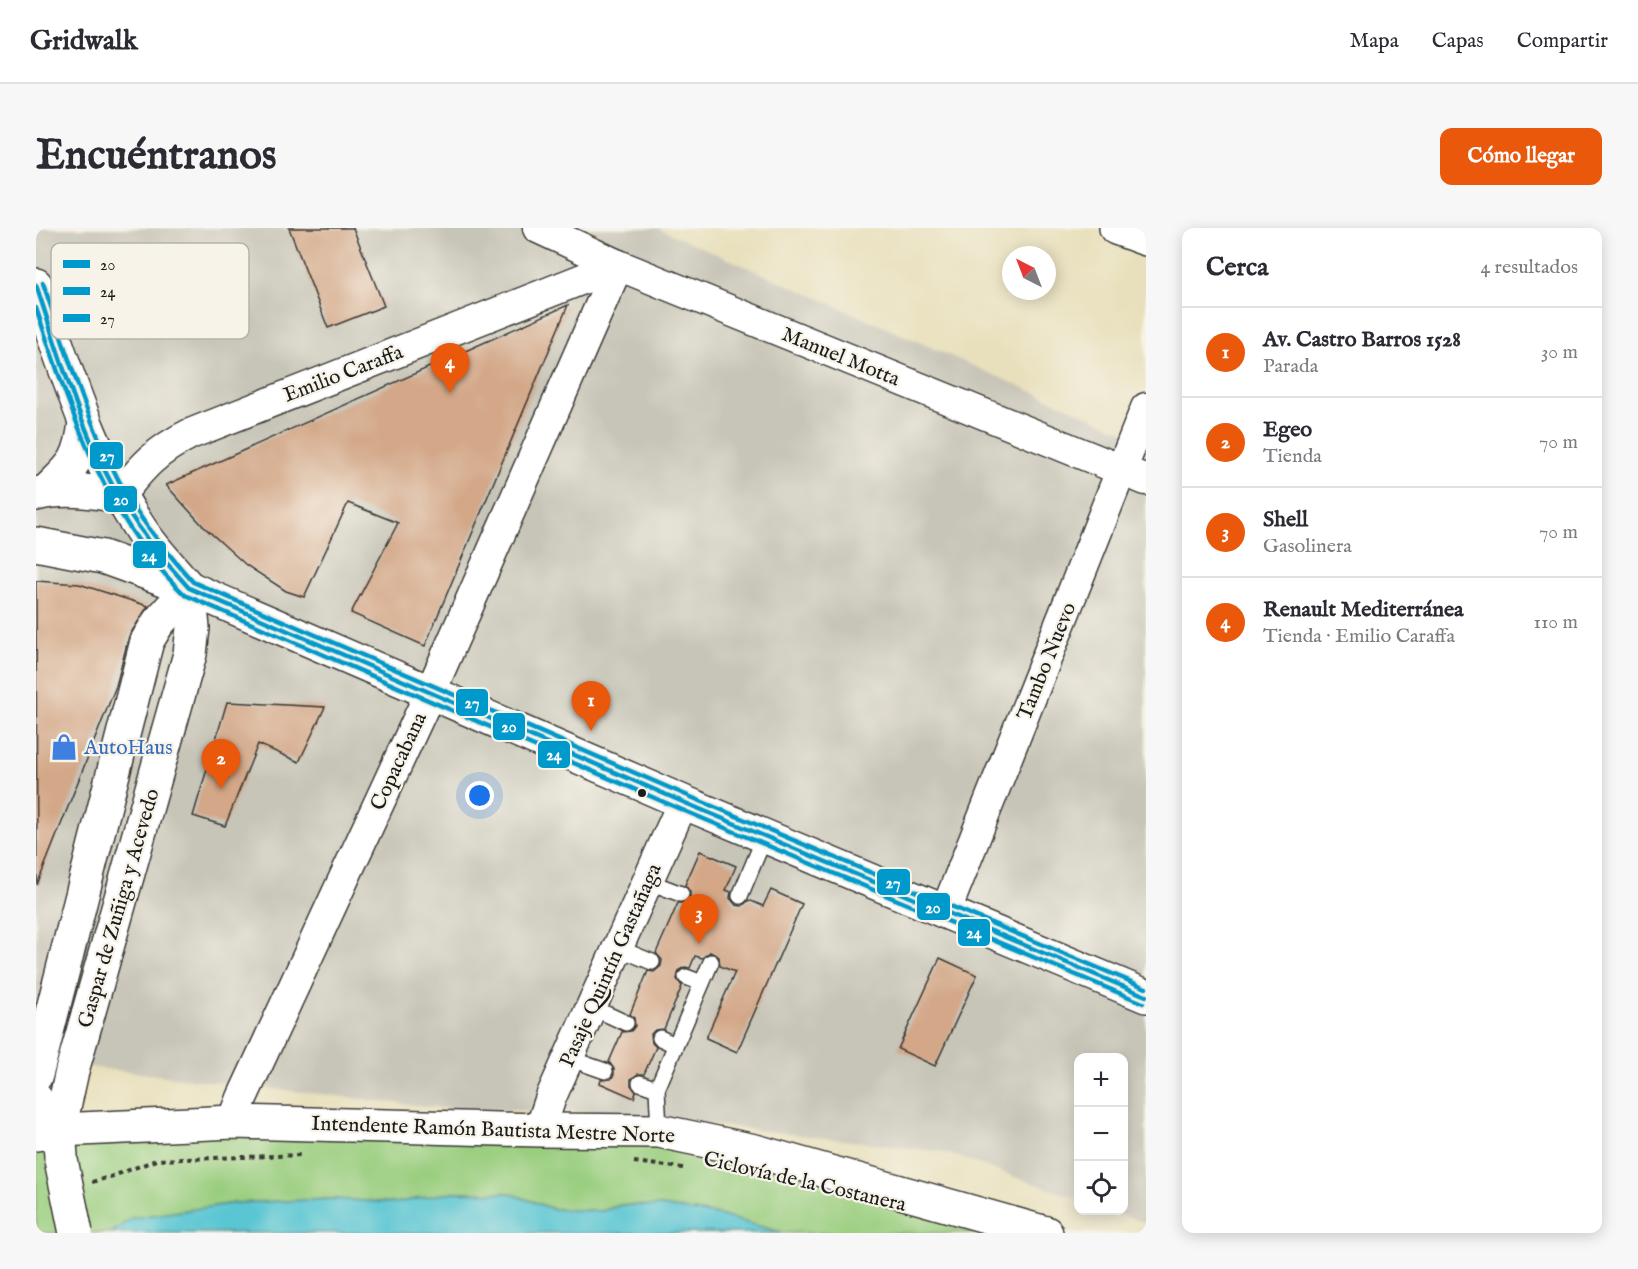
<!DOCTYPE html>
<html lang="es">
<head>
<meta charset="utf-8">
<style>
  :root { --surface:#fff; --page:#f7f7f7; --text:#2b2b33; --muted:#7c7c81; --line:#e1e1e2; --accent:#ea580c }
  body { margin:0; font-family:"IM FELL English",serif; background:var(--page); color:var(--text) }
  .controls { position:absolute; right:18px; bottom:18px; display:grid; overflow:hidden; border-radius:12px; box-shadow:0 3px 15px #0003 }
  .controls button { width:54px; height:54px; display:grid; place-items:center; padding:0; border:0; border-bottom:2px solid var(--line); background:var(--surface); color:var(--text); font:30px sans-serif }
  .compass { position:absolute; left:966px; top:18px; width:54px; height:54px; border-radius:50%; background:var(--surface); box-shadow:0 3px 15px #0003; rotate:318deg }
  .you { position:absolute; left:444px; top:568px; width:21px; height:21px; margin:-15px; border:4px solid #fff; border-radius:50%; background:#1a73e8; box-shadow:0 0 0 9px #1a73e833 }
  .badge { display:grid; place-items:center; width:39px; height:39px; border-radius:50%; background:var(--accent); color:#fff; font-size:20px; font-weight:700 }
  .pin { position:absolute; translate:-50% -50px; filter:drop-shadow(0 2px 3px #0008) }
  .pin::after { content:''; position:absolute; top:32px; width:21px; height:18px; background:inherit; clip-path:polygon(0 0,100% 0,50% 100%) }
  .list { margin:0; padding:0; list-style:none }
  h2 { display:flex; justify-content:space-between; align-items:center; height:78px; margin:0; padding:0 24px; font-size:26px }
  h2 small { font-size:20px; font-weight:400; color:var(--muted) }
  .list li { display:grid; grid-template-columns:39px 1fr auto; gap:18px; align-items:center; box-sizing:border-box; height:90px; padding:0 24px; border-top:2px solid var(--line) }
  .list b { display:block; font-size:22px; white-space:nowrap }
  .list p { margin:0; font-size:20px; white-space:nowrap; color:var(--muted) }
  .list em { font-size:20px; font-style:normal; color:var(--muted) }
  .icon { flex:none; width:33px; height:33px; fill:none; stroke:currentColor; stroke-width:2; stroke-linecap:round; stroke-linejoin:round }
  .map { position:relative; flex:none; width:1110px; height:1005px; overflow:hidden; border-radius:12px }
  header { display:flex; align-items:center; gap:36px; box-sizing:border-box; height:84px; padding:0 30px; background:var(--surface); border-bottom:2px solid var(--line) }
  header strong { font-size:28px }
  nav { display:flex; gap:33px; margin-inline-start:auto; font-size:21px }
  .intro { display:flex; align-items:center; justify-content:space-between; box-sizing:border-box; height:144px; padding:0 36px }
  h1 { margin:0; font-size:42px }
  .button { padding:15px 27px; border-radius:12px; background:var(--accent); color:#fff; font-size:21px; font-weight:700 }
  main { display:flex; gap:36px; padding:0 36px }
  aside { flex:1; background:var(--surface); border-radius:12px; box-shadow:0 3px 15px #0003 }
  .map>svg:first-child { display:block }
  .industrial { fill:#c7c4b8 }
  .green { fill:#9ace7f; stroke:#5b754e; stroke-width:1.5 }
  .water { fill:#5ac6d3; stroke:#3b7178; stroke-width:1.5 }
  .building { fill:#d3a788 }
  .lines { fill:none; stroke-linecap:round; stroke-linejoin:round }
  .lane-casing { stroke:#3b3934; stroke-width:18 }
  .street-casing { stroke:#3b3934; stroke-width:33 }
  .secondary-casing { stroke:#3b3934; stroke-width:36 }
  .primary-casing { stroke:#3b3934; stroke-width:36 }
  .path { stroke:#3b3934; stroke-width:4; stroke-dasharray:4.5 4.5; stroke-linecap:butt }
  .lane { stroke:#fff; stroke-width:15 }
  .street { stroke:#fff; stroke-width:30 }
  .secondary { stroke:#fff; stroke-width:33 }
  .primary { stroke:#fff; stroke-width:33 }
  .secondary-bridge-casing { stroke:#3b3934; stroke-width:36; stroke-linecap:butt }
  .secondary-bridge { stroke:#fff; stroke-width:33 }
  .bus-1-casing { stroke:#f7f3e8; stroke-width:9 }
  .bus-2-casing { stroke:#f7f3e8; stroke-width:9 }
  .bus-3-casing { stroke:#f7f3e8; stroke-width:9 }
  .bus-1 { stroke:#0099cb; stroke-width:4.5 }
  .bus-2 { stroke:#0099cb; stroke-width:4.5 }
  .bus-3 { stroke:#0099cb; stroke-width:4.5 }
  .bus-dot { fill:#1c1c1c; stroke:#f7f3e8; stroke-width:2 }
  .labels { text-anchor:middle; stroke-width:4.5; stroke-linejoin:round; paint-order:stroke }
  .street-label { font-size:21px; fill:#1c1c1c; stroke:#f7f3e8 }
  .shop-label { font-size:21px; fill:#366cbe; stroke:#f7f3e8; text-anchor:start }
  .key { fill:#f7f3e8; stroke:#b5b2ab; stroke-width:1.5 }
  .key-label { font-size:16px; fill:#1c1c1c }
  .line-badge { stroke:#f7f3e8; stroke-width:2 }
  .badge-label { font-size:16px; text-anchor:middle; font-weight:bold; fill:#fff }
</style>
</head>
<body>
<header>
<strong>Gridwalk</strong>
<nav><a>Mapa</a><a>Capas</a><a>Compartir</a></nav>
</header>
<div class="intro"><h1>Encuéntranos</h1><a class="button">Cómo llegar</a></div>
<main>
<div class="map">
<svg width="1110" height="1005" viewBox="0 0 1110 1005">
  <rect width="100%" height="100%" fill="#f7f3e8"/>
  <filter id="ink" filterUnits="userSpaceOnUse"><feTurbulence type="fractalNoise" baseFrequency=".0167" numOctaves="2"/><feDisplacementMap in="SourceGraphic" scale="12" xChannelSelector="R" yChannelSelector="G"/><feConvolveMatrix kernelMatrix="1 2 1 2 8 2 1 2 1" color-interpolation-filters="sRGB"/></filter>
  <filter id="wash" filterUnits="userSpaceOnUse"><feTurbulence type="fractalNoise" baseFrequency=".008" numOctaves="4" result="noise"/><feDisplacementMap in="SourceGraphic" scale="24" xChannelSelector="R" yChannelSelector="G"/><feGaussianBlur stdDeviation="1.35" result="paint"/><feColorMatrix in="noise" values="0 0 0 0 0 0 0 0 0 0 0 0 0 0 0 0 0 1.4 0 .05"/><feComposite in="paint" operator="in"/></filter>
  <g filter="url(#wash)">
    <rect width="100%" height="100%" fill="#e8e0bc"/>
    <polygon class="industrial" points="0,0 621,0 1110,213 1110,995 1074,983 1088,982 1088,830 1042,830 1042,971 908,924 576,885 404,880 0,833"/>
    <polygon class="green" points="595,902 1010,1005 748,1005 682,987 625,978 585,977 566,983 517,981 473,965 417,964 359,975 298,971 200,975 96,990 75,1005 0,1005 0,906"/>
    <polygon class="water" points="417,964 473,965 517,981 566,983 585,977 625,978 682,987 748,1005 75,1005 96,990 200,975 298,971 359,975"/>
    <g id="blocks">
      <g class="building">
        <polygon points="253,0 317,0 348,78 292,100"/>
        <polygon points="532,77 389,418 315,385 362,295 312,275 268,369 250,363 210,337 167,298 130,257"/>
        <polygon points="0,353 43,356 112,378 93,408 80,458 1,657"/>
        <polygon points="191,474 289,479 263,534 222,516 189,598 157,588"/>
        <polygon points="664,623 700,638 690,662 695,664 694,670 700,677 706,678 713,672 727,678 735,662 766,676 701,824 670,810 699,744 684,738 683,729 674,724 666,730 659,728 654,740 649,739 643,742 641,751 646,758 628,801 619,802 615,806 616,815 620,819 608,846 602,846 595,851 595,857 600,864 598,870 564,855 565,852 575,851 578,847 578,841 573,834 586,804 595,803 599,798 598,790 594,786 612,743 618,744 625,738 626,732 620,725 642,675 647,675 654,670 654,664 649,657"/>
        <polygon points="904,730 941,747 899,838 862,821"/>
      </g>
    </g>
  </g>
  <g filter="url(#ink)">
    <use href="#blocks" fill-opacity="0" stroke="#3b3934" stroke-width="1.5"/>
    <g class="lines">
      <defs>
        <g id="lane">
          <polyline points="611,653 645,666"/>
          <polyline points="704,668 729,608"/>
          <polyline points="582,720 616,734"/>
          <polyline points="650,749 666,755"/>
          <polyline points="555,779 590,795"/>
          <polyline points="624,810 639,817"/>
          <polyline points="532,830 569,843"/>
          <polyline points="604,855 621,861"/>
          <polyline points="623,903 621,861 675,734"/>
        </g>
        <g id="street">
          <polyline points="502,0 582,37 1110,252"/>
          <path d="M 83,268 C 107,238 120,223 154,206 L 582,37"/>
          <polyline points="909,685 1110,180"/>
          <polyline points="197,894 206,870 394,465 582,37"/>
          <polyline points="504,902 515,869 647,574"/>
        </g>
        <g id="secondary">
          <polyline points="1080,0 1110,11"/>
          <polyline points="0,847 111,413 122,395 153,360"/>
          <polyline points="0,871 5,880 23,902"/>
          <polyline points="25,928 23,902 36,843 154,426 157,400 153,360"/>
        </g>
        <g id="primary">
          <path d="M 0,57 C 30,141 55,228 105,302 C 118,322 136,340 152,359"/>
          <path d="M 11,263 C 37,237 44,234 49,195"/>
          <path d="M 0,266 C 27,259 56,263 83,268"/>
          <polyline points="0,316 67,329 153,360 647,574 1110,768"/>
          <polyline points="0,906 23,902 197,894 504,902 623,903 719,923 1010,1005"/>
        </g>
      </defs>
      <use href="#lane" class="lane-casing"/>
      <use href="#street" class="street-casing"/>
      <use href="#secondary" class="secondary-casing"/>
      <use href="#primary" class="primary-casing"/>
      <g class="path">
        <polyline points="598,934 647,940"/>
        <polyline points="56,954 77,948 120,932 267,927"/>
      </g>
      <use href="#lane" class="lane"/>
      <use href="#street" class="street"/>
      <use href="#secondary" class="secondary"/>
      <use href="#primary" class="primary"/>
      <defs>
        <polyline id="secondary-bridge" points="25,932 40,1005"/>
      </defs>
      <use href="#secondary-bridge" class="secondary-bridge-casing"/>
      <use href="#secondary-bridge" class="secondary-bridge"/>
      <defs>
        <path id="bus-1" d="M 0,57 C 25,131 46,210 88,277 C 107,307 129,334 153,360 L 647,574 L 1110,768"/>
        <path id="bus-2" d="M 0,80 C 35,183 68,290 149,367 L 644,581 L 1107,775"/>
        <path id="bus-3" d="M 7,55 C 32,128 54,204 93,271 C 111,301 134,328 157,354 L 650,567 L 1110,760"/>
      </defs>
      <use href="#bus-1" class="bus-1-casing"/>
      <use href="#bus-2" class="bus-2-casing"/>
      <use href="#bus-3" class="bus-3-casing"/>
      <use href="#bus-1" class="bus-1"/>
      <use href="#bus-2" class="bus-2"/>
      <use href="#bus-3" class="bus-3"/>
    </g>
  </g>
  <defs>
    <symbol id="shop-bare" viewBox="-9 -9 18 18"><path d="M-5-2.5h2.3a2.7 3.5 0 0 1 5.4 0H5L5.5 6h-11ZM-1.5-2.5h3a1.5 2.3 0 0 0-3 0Z" fill="#3f7fe0" stroke="#f7f3e8" stroke-width="2.5" paint-order="stroke"/></symbol>
  </defs>
  <g fill-rule="evenodd">
    <use href="#shop-bare" x="9" y="500" width="38" height="38"/>
  </g>
  <circle class="bus-dot" cx="606" cy="565" r="5"/>
  <g class="labels">
    <g class="street-label">
      <text transform="translate(805 128) rotate(22)" y="7">Manuel Motta</text>
      <text transform="translate(307 145) rotate(-21)" y="7">Emilio Caraffa</text>
      <text transform="translate(1010 433) rotate(-68)" y="7">Tambo Nuevo</text>
      <text transform="translate(362 533) rotate(-65)" y="7">Copacabana</text>
      <text transform="translate(82 680) rotate(-74)" y="7">Gaspar de Zuñiga y Acevedo</text>
      <text transform="translate(574 737) rotate(-66)" y="7">Pasaje Quintín Gastañaga</text>
      <text transform="translate(457 901) rotate(2)" y="7">Intendente Ramón Bautista Mestre Norte</text>
      <text transform="translate(769 953) rotate(13)" y="7">Ciclovía de la Costanera</text>
    </g>
    <g class="shop-label">
      <text x="48" y="526">AutoHaus</text>
    </g>
  </g>
  <rect x="15" y="15" width="198" height="96" rx="9" class="key"/>
  <rect x="27" y="32" width="27" height="8" fill="#0099cb"/>
  <rect x="27" y="59" width="27" height="8" fill="#0099cb"/>
  <rect x="27" y="86" width="27" height="8" fill="#0099cb"/>
  <g class="key-label">
    <text x="64" y="42">20</text>
    <text x="64" y="69">24</text>
    <text x="64" y="96">27</text>
  </g>
  <g class="line-badge">
    <rect x="53" y="213" width="35" height="29" rx="6" fill="#0099cb"/>
    <rect x="67" y="257" width="35" height="28" rx="6" fill="#0099cb"/>
    <rect x="96" y="312" width="35" height="29" rx="6" fill="#0099cb"/>
    <rect x="419" y="460" width="34" height="29" rx="6" fill="#0099cb"/>
    <rect x="456" y="484" width="34" height="29" rx="6" fill="#0099cb"/>
    <rect x="501" y="512" width="34" height="29" rx="6" fill="#0099cb"/>
    <rect x="840" y="640" width="35" height="28" rx="6" fill="#0099cb"/>
    <rect x="880" y="664" width="35" height="29" rx="6" fill="#0099cb"/>
    <rect x="921" y="690" width="34" height="29" rx="6" fill="#0099cb"/>
  </g>
  <g class="badge-label">
    <text x="71" y="233">27</text>
    <text x="85" y="277">20</text>
    <text x="113" y="333">24</text>
    <text x="436" y="480">27</text>
    <text x="473" y="504">20</text>
    <text x="518" y="532">24</text>
    <text x="857" y="660">27</text>
    <text x="897" y="685">20</text>
    <text x="938" y="710">24</text>
  </g>
</svg>
<div class="controls">
<button>+</button>
<button>−</button>
<button><svg class="icon" aria-label="locate" viewBox="0 0 24 24"><circle cx="12" cy="12" r="6"/><path d="M12 2v4M12 18v4M2 12h4M18 12h4"/></svg></button>
</div>
<svg class="compass" viewBox="-18 -18 36 36"><path d="M0-13l5 13h-10z" fill="#e53935"/><path d="M0 13l5-13h-10z" fill="#7c7c81"/></svg>
<div class="you"></div>
<div class="pin badge" style="left:555px;top:503px">1</div>
<div class="pin badge" style="left:185px;top:561px">2</div>
<div class="pin badge" style="left:663px;top:716px">3</div>
<div class="pin badge" style="left:414px;top:165px">4</div>
</div>
<aside>
<h2>Cerca<small>4 resultados</small></h2>
<ul class="list">
<li><span class="badge">1</span><div><b>Av. Castro Barros 1528</b><p>Parada</p></div><em>30 m</em></li>
<li><span class="badge">2</span><div><b>Egeo</b><p>Tienda</p></div><em>70 m</em></li>
<li><span class="badge">3</span><div><b>Shell</b><p>Gasolinera</p></div><em>70 m</em></li>
<li><span class="badge">4</span><div><b>Renault Mediterránea</b><p>Tienda · Emilio Caraffa</p></div><em>110 m</em></li>
</ul>
</aside>
</main>
</body>
</html>
